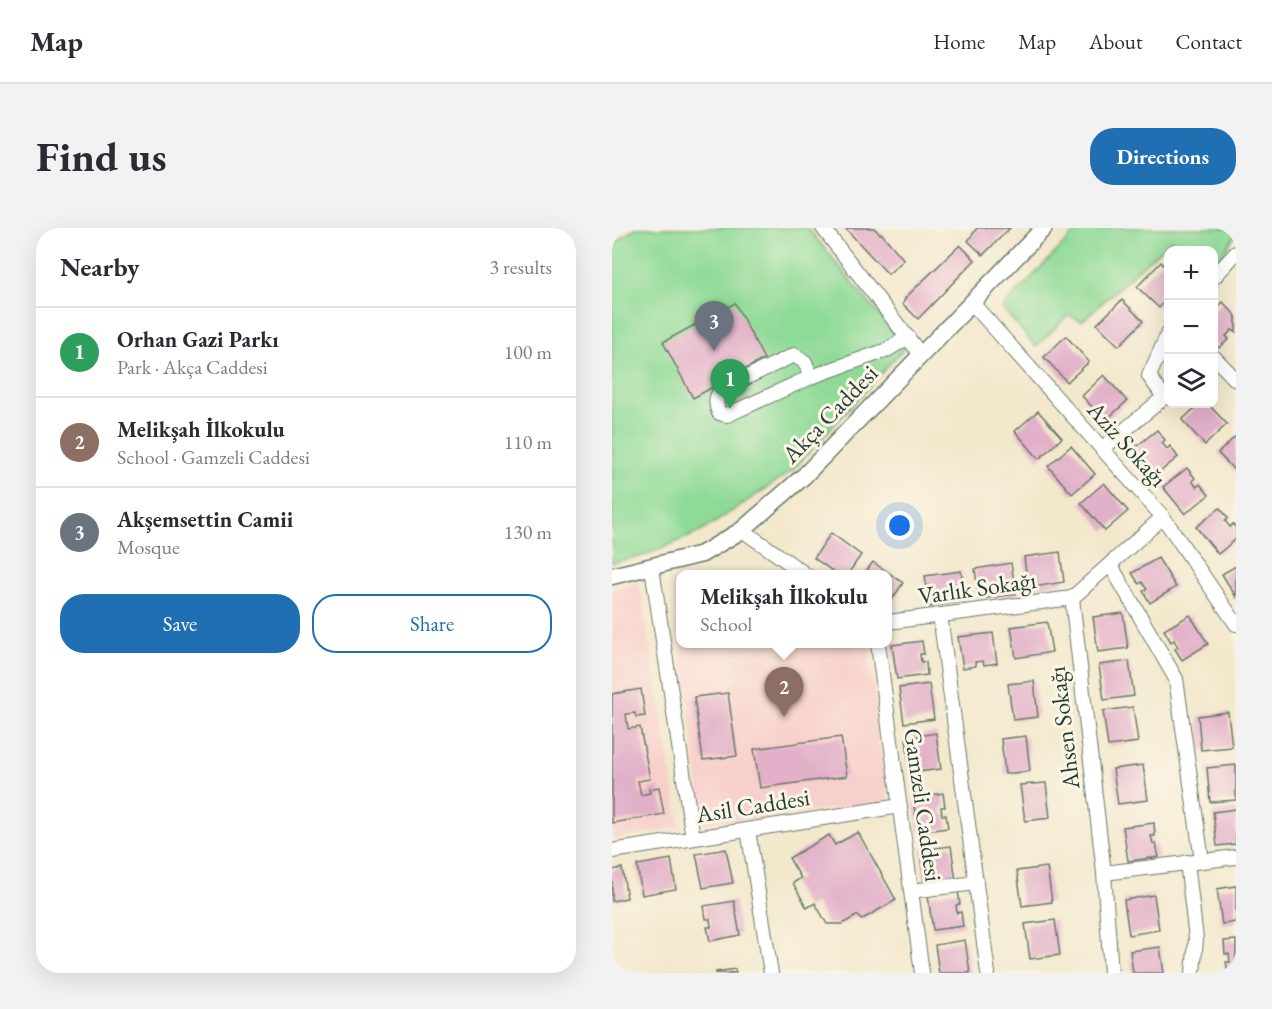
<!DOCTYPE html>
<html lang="en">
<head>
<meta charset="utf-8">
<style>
  :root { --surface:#fff; --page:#f2f2f3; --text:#2b2b33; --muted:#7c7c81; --line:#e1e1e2; --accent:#1f6fb2 }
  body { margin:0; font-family:"EB Garamond",serif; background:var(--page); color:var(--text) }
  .controls { position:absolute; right:18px; top:18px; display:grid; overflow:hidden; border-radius:12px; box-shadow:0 6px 24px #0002 }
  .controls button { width:54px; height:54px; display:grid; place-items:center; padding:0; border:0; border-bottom:2px solid var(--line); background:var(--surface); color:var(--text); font:30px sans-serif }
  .you { position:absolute; left:288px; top:298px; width:21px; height:21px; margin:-15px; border:4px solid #fff; border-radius:50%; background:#1a73e8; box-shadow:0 0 0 9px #1a73e833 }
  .badge { display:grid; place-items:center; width:39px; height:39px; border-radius:50%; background:var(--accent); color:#fff; font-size:20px; font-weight:700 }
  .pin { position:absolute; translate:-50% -50px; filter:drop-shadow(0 2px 3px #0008) }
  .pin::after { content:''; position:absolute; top:32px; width:21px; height:18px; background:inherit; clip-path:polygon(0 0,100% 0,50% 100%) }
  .popup { position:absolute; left:64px; top:342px; width:216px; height:78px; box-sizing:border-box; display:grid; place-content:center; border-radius:12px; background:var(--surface); filter:drop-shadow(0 2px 4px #0005); font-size:20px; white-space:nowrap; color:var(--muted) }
  .popup b { font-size:22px; color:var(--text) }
  .popup::after { content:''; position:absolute; left:50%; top:100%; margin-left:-12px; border:12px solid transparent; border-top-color:var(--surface) }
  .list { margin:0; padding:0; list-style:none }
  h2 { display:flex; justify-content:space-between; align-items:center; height:78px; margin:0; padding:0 24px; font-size:26px }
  h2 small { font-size:20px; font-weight:400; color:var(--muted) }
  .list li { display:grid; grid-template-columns:39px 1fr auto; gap:18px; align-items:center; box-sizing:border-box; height:90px; padding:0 24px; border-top:2px solid var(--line) }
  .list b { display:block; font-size:22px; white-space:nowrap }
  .list p { margin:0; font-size:20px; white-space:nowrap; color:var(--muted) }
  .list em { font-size:20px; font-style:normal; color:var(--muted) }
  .actions { display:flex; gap:12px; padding:18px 24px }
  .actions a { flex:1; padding:14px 0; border:2px solid var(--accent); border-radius:24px; text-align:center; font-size:21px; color:var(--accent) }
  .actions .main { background:var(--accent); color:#fff }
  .icon { flex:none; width:33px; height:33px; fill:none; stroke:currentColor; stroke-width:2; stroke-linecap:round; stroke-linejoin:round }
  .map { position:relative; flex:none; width:624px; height:745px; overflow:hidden; border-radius:24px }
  header { display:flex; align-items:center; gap:36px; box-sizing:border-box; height:84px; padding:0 30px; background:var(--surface); border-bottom:2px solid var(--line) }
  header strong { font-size:28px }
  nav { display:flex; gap:33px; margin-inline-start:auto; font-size:21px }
  .intro { display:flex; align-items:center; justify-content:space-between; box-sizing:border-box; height:144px; padding:0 36px }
  h1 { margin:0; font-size:42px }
  .button { padding:15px 27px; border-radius:24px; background:var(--accent); color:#fff; font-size:21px; font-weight:700 }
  main { display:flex; gap:36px; padding:0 36px }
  aside { flex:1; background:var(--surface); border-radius:24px; box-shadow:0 6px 24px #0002 }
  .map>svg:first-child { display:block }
  .built { fill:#f7d0cb }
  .green { fill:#8eda97; stroke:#568c66; stroke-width:1.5 }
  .building { fill:#e2b0c9 }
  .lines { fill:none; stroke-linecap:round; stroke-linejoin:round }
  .minor-casing { stroke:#697969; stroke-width:16 }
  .major-casing { stroke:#697969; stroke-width:19 }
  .minor { stroke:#fff; stroke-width:14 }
  .major { stroke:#fff; stroke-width:16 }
  .labels { text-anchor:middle; stroke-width:6; stroke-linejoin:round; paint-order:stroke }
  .street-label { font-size:24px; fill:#1f3d34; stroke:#fcf5e5 }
</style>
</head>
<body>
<header>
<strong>Map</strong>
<nav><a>Home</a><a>Map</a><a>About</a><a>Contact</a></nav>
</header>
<div class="intro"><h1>Find us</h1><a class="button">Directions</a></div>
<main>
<aside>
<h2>Nearby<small>3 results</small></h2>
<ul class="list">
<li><span class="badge" style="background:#2e9e5b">1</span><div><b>Orhan Gazi Parkı</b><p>Park · Akça Caddesi</p></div><em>100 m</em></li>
<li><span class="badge" style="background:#8d6e63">2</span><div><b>Melikşah İlkokulu</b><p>School · Gamzeli Caddesi</p></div><em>110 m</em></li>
<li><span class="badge" style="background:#6b7280">3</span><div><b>Akşemsettin Camii</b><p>Mosque</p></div><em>130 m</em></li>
</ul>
<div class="actions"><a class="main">Save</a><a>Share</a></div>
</aside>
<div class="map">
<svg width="624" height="745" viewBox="0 0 624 745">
  <rect width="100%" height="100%" fill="#fcf5e5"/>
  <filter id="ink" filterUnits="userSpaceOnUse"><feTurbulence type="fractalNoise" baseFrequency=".0167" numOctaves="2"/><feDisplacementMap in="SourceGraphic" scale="12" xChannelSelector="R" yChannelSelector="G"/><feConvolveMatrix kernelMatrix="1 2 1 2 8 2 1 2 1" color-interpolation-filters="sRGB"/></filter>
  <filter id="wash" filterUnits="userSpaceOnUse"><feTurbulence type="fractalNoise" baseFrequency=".008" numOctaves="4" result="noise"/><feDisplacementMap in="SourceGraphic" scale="24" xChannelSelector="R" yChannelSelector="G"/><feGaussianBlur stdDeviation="1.35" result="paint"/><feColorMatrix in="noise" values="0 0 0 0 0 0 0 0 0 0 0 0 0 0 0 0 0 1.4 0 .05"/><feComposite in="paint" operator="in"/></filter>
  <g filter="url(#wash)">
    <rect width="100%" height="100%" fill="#f2e8cc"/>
    <g class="built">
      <polygon points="68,353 68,414 61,354"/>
      <polygon points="27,354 68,599 0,612 0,362"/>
      <polygon points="69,416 256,416 276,574 91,596"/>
    </g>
    <g class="green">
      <polygon points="23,0 196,0 293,119 180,243 90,303 34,327 0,335 0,18"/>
      <polygon points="467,0 624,0 624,6 603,37 602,22 578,22 559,12 470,93 456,87 424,119 390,80"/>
    </g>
    <g id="blocks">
      <g class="building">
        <polygon points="233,0 262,0 268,6 269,5 292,32 276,46"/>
        <polygon points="365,0 398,0 371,27 356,13"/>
        <polygon points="348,17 363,32 306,91 291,76 293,70"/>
        <polygon points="549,34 556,42 556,70 547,80 525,59"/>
        <polygon points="510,72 531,93 507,118 485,96"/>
        <polygon points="611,74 624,88 624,104 620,102 614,108 617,111 607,120 602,114 602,83"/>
        <polygon points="123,75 152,131 81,170 51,114"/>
        <polygon points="454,108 477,134 455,154 432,129"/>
        <polygon points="492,147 515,173 493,193 470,168"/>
        <polygon points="587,176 596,176 615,196 593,217 570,192"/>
        <polygon points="426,183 450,210 427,231 403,203"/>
        <polygon points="545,202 553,212 550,215 555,221 558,218 566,229 543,248 521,221"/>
        <polygon points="624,208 624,244 606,225"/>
        <polygon points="459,218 483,246 460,266 436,238"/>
        <polygon points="575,240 583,250 580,253 585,259 588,256 597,267 573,286 551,259"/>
        <polygon points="492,255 516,283 493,303 469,275"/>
        <polygon points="608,280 616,290 613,293 618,299 621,296 624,300 624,311 606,326 584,299"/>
        <polygon points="219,305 249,327 236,346 225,346 202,330"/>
        <polygon points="448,324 452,354 416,360 412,329"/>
        <polygon points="546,330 564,359 538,375 531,363 535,361 530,354 527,356 520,345"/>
        <polygon points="261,334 291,355 276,378 276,346 252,346"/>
        <polygon points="399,335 404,366 367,371 363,341"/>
        <polygon points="624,338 624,369 610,346"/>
        <polygon points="349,343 354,373 317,379 313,348"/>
        <polygon points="511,385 516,420 486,424 481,389"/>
        <polygon points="578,387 596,416 570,432 563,421 566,419 562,412 559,414 552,402"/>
        <polygon points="435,394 440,424 404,430 399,399"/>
        <polygon points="381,405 385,435 372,437 371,433 363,434 364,438 351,440 346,409"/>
        <polygon points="310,413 312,426 308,426 309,434 314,434 315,447 285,451 280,417"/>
        <polygon points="517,433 522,468 492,472 487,437"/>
        <polygon points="422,453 426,489 401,492 396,456"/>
        <polygon points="317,456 322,491 292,495 287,460"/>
        <polygon points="29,461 33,488 24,489 23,485 14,486 16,501 28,499 38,551 26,553 29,567 38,565 37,561 47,559 52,586 0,595 0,466"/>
        <polygon points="116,465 125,528 91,532 82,469"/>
        <polygon points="521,479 526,514 496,518 491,483"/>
        <polygon points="616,484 620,519 589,522 586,488"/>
        <polygon points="324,505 329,541 298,545 294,510"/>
        <polygon points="414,508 418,543 393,546 389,511"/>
        <polygon points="229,509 235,548 148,560 142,521"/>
        <polygon points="531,537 536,572 506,576 501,541"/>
        <polygon points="624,537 624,572 598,574 595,540"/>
        <polygon points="434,555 438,590 413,593 408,557"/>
        <polygon points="331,565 333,579 329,579 330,587 334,587 336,600 306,604 301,570"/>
        <polygon points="624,581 624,616 605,618 601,584"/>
        <polygon points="542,595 543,608 539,608 541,616 544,616 547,629 516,633 511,599"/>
        <polygon points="246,604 284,672 249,692 246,687 230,696 215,696 203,675 195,680 181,655 189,650 177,630 217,607 223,617"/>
        <polygon points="339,618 344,653 313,657 309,622"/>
        <polygon points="114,621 121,655 91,660 84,626"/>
        <polygon points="59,631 64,661 30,667 25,637"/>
        <polygon points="435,639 440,674 410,678 405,643"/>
        <polygon points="10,640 15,670 0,673 0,642"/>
        <polygon points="624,658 624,694 610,696 605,661"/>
        <polygon points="346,663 348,676 344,677 345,685 349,684 351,698 321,702 316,668"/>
        <polygon points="542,667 547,702 517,707 512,672"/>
        <polygon points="122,673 128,707 98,713 95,699 99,699 98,691 94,691 92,678"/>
        <polygon points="443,692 448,727 418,731 413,696"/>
        <polygon points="353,712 358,745 327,745 323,717"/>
        <polygon points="624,712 624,745 616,745 614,734 618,734 617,726 613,726 612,713"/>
        <polygon points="548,719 552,745 521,745 518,723"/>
        <polygon points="123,741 124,745 104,745 104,744"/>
      </g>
    </g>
  </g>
  <g filter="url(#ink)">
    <use href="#blocks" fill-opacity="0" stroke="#697969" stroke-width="1.5"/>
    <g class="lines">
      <defs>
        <g id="minor">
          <polyline points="211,0 309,127"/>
          <polyline points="0,1 2,0"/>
          <polyline points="602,49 624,25"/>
          <polyline points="360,75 551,289 624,396"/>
          <polyline points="602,129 624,152"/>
          <path d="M 199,149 L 193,134 L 182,127 L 110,161 C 103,169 103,175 107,185 L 115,187 L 199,149 L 275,122 L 296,109"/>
          <polyline points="552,169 537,148 556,106"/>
          <polyline points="490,221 556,166"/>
          <polyline points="130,302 193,346"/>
          <polyline points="498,336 564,451 590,633"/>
          <polyline points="40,340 81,610"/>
          <polyline points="328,387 376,745"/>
          <polyline points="276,394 460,370"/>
          <polyline points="266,416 310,745"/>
          <polyline points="136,602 159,745"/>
          <polyline points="0,623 288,578"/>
          <polyline points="575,634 584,711 581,745"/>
          <polyline points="492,645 624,629"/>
          <polyline points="299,663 364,655"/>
          <polyline points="499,745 492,645 460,370 551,289"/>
        </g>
        <polyline id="major" points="0,348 90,326 130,302 192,248 432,0"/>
      </defs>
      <use href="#minor" class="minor-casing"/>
      <use href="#major" class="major-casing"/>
      <use href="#minor" class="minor"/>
      <use href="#major" class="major"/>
    </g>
  </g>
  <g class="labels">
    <g class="street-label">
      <text transform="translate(218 186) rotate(-46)" y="8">Akça Caddesi</text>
      <text transform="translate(515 216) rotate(48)" y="8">Aziz Sokağı</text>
      <text transform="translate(365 360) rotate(-8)" y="8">Varlık Sokağı</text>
      <text transform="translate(452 500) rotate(-97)" y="8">Ahsen Sokağı</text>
      <text transform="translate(311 577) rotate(82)" y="8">Gamzeli Caddesi</text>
      <text transform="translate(141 578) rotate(-9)" y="8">Asil Caddesi</text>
    </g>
  </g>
</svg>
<div class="controls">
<button>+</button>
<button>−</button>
<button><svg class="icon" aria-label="layers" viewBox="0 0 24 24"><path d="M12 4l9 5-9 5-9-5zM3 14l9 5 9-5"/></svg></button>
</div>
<div class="you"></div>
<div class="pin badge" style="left:118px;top:181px;background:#2e9e5b">1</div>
<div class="pin badge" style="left:172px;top:489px;background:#8d6e63">2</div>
<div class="popup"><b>Melikşah İlkokulu</b>School</div>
<div class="pin badge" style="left:102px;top:123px;background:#6b7280">3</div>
</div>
</main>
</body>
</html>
